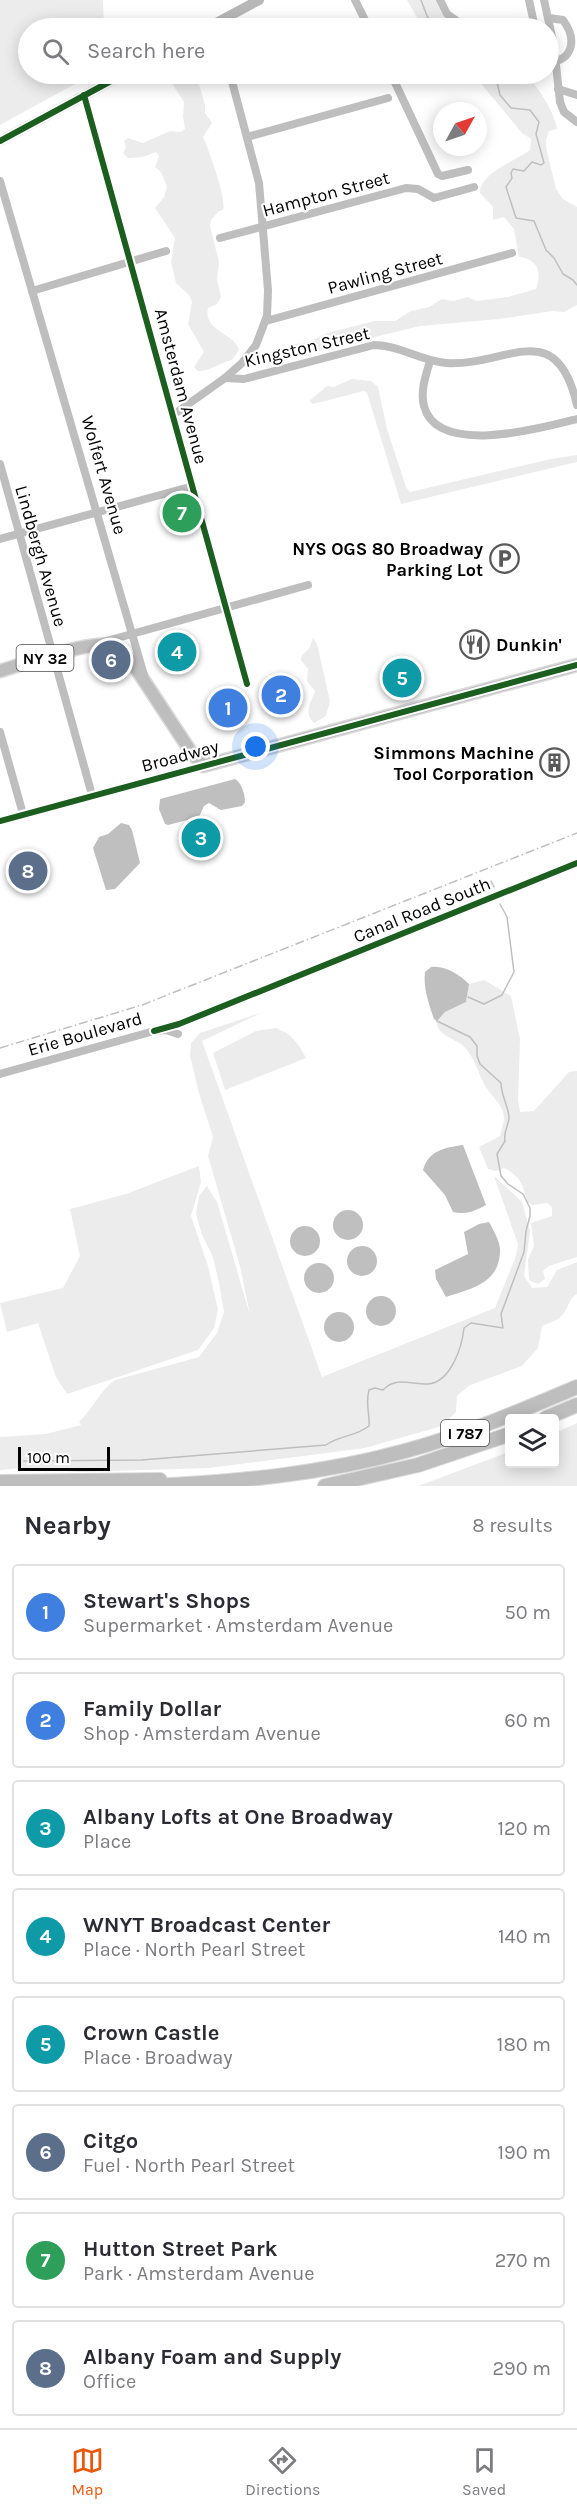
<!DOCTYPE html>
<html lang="en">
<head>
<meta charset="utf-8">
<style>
  :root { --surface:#fff; --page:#f7f7f7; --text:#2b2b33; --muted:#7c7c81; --line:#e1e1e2; --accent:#ea580c }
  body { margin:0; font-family:Karla,sans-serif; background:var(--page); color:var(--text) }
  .controls { position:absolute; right:18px; bottom:18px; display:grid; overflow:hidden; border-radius:6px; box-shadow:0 3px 15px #0003 }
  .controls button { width:54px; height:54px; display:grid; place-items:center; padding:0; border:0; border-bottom:2px solid var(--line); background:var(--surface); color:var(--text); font:30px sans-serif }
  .compass { position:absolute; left:433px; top:102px; width:54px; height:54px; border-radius:50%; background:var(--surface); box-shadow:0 3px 15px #0003; rotate:50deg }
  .scale { position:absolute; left:18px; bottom:15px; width:92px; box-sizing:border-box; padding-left:6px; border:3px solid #000; border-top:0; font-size:16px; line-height:21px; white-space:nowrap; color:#000; -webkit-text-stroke:4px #fff; paint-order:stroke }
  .you { position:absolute; left:256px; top:747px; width:21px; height:21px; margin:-15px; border:4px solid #fff; border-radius:50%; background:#1a73e8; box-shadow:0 0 0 9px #1a73e833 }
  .badge { display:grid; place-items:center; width:39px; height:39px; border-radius:50%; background:var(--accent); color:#fff; font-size:20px; font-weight:700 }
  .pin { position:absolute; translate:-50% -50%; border:3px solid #fff; box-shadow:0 2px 6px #0006 }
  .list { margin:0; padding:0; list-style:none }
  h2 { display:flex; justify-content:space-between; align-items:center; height:78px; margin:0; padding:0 24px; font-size:26px }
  h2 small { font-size:20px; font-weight:400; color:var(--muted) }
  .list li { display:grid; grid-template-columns:39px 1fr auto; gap:18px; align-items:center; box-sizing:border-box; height:96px; margin:0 12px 12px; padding:0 12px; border:2px solid var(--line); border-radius:6px }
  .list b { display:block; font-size:22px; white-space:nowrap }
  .list p { margin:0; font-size:20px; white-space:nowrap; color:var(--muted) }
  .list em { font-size:20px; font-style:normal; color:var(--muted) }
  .icon { flex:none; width:33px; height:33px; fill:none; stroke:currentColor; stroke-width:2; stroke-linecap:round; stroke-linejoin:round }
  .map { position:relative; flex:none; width:577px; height:1486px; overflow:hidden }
  .search { position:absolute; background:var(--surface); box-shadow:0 3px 15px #0003; left:18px; right:18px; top:18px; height:66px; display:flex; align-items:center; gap:15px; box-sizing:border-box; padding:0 21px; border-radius:33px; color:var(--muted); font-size:22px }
  .sheet { height:942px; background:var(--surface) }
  nav { display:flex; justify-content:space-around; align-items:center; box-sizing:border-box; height:84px; border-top:2px solid var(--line); background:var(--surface); font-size:16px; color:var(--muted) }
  nav a { display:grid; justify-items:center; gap:3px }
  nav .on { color:var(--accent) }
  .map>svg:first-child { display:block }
  .green { fill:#ececec }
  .water { fill:#bfbfbf }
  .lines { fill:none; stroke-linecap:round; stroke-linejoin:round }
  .stream { stroke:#bfbfbf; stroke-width:1.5 }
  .primary-casing { stroke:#dbdbdb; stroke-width:15 }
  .motorway-casing { stroke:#dbdbdb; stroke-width:16 }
  .minor { stroke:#bebebe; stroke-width:8 }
  .tertiary { stroke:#bebebe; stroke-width:9 }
  .secondary { stroke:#b8b8b8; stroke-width:10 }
  .primary { stroke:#bebebe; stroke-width:12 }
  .motorway { stroke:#bebebe; stroke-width:14 }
  .rail { stroke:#bebebe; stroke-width:1.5; stroke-dasharray:9 3 1.5 3; stroke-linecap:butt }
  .cycleway-casing { stroke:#fff; stroke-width:10 }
  .cycleway { stroke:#1b5e20; stroke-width:6 }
  .labels { text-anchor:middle; stroke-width:4.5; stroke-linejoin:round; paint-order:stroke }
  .shield { fill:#fff; stroke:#4c4c4c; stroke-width:1.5 }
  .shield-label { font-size:16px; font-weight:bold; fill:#000 }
  .street-label { font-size:18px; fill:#000; stroke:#fff }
  .poi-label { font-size:18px; font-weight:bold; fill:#000; stroke:#fff; text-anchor:end }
</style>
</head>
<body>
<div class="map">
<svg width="577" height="1486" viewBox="0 0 577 1486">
  <rect width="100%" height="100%" fill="#fff"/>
  <g class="green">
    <polygon points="0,0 103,0 104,28 28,28 28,74 93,74 0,125"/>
    <polygon points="407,0 435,0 444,18 455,28 423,28"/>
    <path d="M 166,74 L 188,74 L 199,84 L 205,105 L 205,113 L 212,123 L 203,137 C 209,150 227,200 223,210 L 219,211 L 211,220 L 210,226 L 219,262 L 217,279 L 221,297 L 217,304 L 208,308 C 203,331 234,333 239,350 L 232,360 C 219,363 211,371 198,371 L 194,367 L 204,352 L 188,324 L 192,302 L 189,295 L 176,283 L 171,262 L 175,238 L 155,208 L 164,197 L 167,187 L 161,172 L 155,167 L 159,156 L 156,152 L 143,157 L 128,158 L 123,153 L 126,147 L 124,141 L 128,138 L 143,143 L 170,131 L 181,132 L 185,129 L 183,116 L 184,102 Z"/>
    <path d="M 473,74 L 524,74 C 536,82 556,115 557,129 L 549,131 L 546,140 L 546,147 L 556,189 L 563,199 L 577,207 L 577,305 L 564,312 L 553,311 L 499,319 L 420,326 L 289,358 L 288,355 L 295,344 L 309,342 L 327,333 L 375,321 L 395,321 L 411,311 L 429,307 L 442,299 L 453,301 L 468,297 L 477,301 L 508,297 L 536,289 C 542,272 538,259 519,257 L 514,229 L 504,217 L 493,220 L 493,207 L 480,193 C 480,173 517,160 530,150 L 531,139 L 522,133 Z"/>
    <polygon points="352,379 371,381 378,387 387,429 406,487 410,492 551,459 577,455 577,462 401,504 367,393 364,391 313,404 309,401 327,386 334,387"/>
    <polygon points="187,493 196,526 176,532 167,499"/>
    <path d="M 313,638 L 317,644 L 330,701 L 326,716 L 314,723 C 303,712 311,703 315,691 L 307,681 L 308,669 L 301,660 L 302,655 L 309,649 Z"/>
    <path d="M 484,980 L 511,996 L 520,1039 L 518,1100 L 520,1112 L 534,1111 L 569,1072 L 577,1071 L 577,1257 L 549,1266 L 543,1271 L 545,1279 L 538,1284 L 529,1280 L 528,1259 L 534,1246 L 531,1223 L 552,1216 L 552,1207 L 547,1203 L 533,1205 L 527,1202 C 524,1186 519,1175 504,1168 L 496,1171 L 488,1169 L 479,1147 L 500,1136 C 501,1131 504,1124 504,1118 C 504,1106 494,1099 488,1090 C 478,1076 476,1057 462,1045 C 452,1037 439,1037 436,1021 L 445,1012 L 466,1002 L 469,984 Z"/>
    <path d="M 263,1012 L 202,1041 L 322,1377 L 495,1308 L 516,1256 L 518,1244 L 494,1176 L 522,1202 L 530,1231 L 524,1276 L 532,1288 L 547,1287 L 557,1270 L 577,1262 L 577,1294 C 569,1298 569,1307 563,1314 C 558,1321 549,1323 542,1326 L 538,1348 L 522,1366 L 470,1385 L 457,1396 L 456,1412 L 442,1426 L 365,1448 L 209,1468 L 80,1472 L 24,1468 L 0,1470 L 0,1437 L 46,1434 L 81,1425 L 79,1422 C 92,1410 101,1389 115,1380 L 199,1357 L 217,1333 L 224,1312 L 220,1288 L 213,1257 L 202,1235 L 196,1214 L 199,1196 L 207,1186 L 217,1202 L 250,1315 L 240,1266 L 208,1156 L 213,1137 L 199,1093 L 190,1056 L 191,1043 L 200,1033 Z"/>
    <path d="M 276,1028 C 292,1034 298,1043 306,1058 L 225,1090 L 213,1053 L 256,1031 Z"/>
    <polygon points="199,1166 201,1182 191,1216 208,1266 218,1310 214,1328 198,1350 67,1394 56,1377 38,1323 7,1332 0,1303 63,1288 80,1256 70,1209 126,1194"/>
    <polygon points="577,1423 577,1486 418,1486 509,1452 510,1464 554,1464 555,1433"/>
  </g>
  <g class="water">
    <path d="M 235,779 C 242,783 245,795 245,802 L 242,806 L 221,810 L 209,803 L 204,806 L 199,817 L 168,825 L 165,824 L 159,809 L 160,799 Z"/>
    <polygon points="121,823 129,825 132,830 140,863 115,889 106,890 93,848 99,837 108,834"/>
    <path d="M 431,967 C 445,965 460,975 469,984 L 466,1002 L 445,1012 L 437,1021 L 434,1019 C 429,1004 423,988 425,972 Z"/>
    <path d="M 463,1145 L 486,1205 C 475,1211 466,1215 453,1212 L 445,1195 L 423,1170 C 429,1150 444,1148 463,1145 Z"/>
    <circle cx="348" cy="1225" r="15"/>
    <path d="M 489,1222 C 493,1229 499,1240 500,1248 C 501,1283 473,1288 446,1297 L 436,1279 L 435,1270 L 468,1254 L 464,1232 L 479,1224 Z"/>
    <circle cx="305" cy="1241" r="15"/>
    <circle cx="362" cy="1261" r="15"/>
    <circle cx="319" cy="1278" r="15"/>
    <circle cx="381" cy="1311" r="15"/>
    <circle cx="339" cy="1327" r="15"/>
  </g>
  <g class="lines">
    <g class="stream">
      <polyline points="421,0 427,16 437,28"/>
      <polyline points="495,74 500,95 511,108 530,110 539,122 536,134 544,163 541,165 532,162 524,171 513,169 511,173 512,178 506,187 516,218 534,221 546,250 554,258 563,274 573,280 577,285"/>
      <polyline points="491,881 494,887"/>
      <polyline points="468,997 484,1004 502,995 514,972 507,917 500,904"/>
      <path d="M 24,1461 L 141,1460 L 326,1445 C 340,1435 355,1437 369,1426 C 370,1412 365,1405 369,1390 L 375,1388 L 383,1390 C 396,1376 412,1385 428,1384 C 451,1382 462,1347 464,1328 L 471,1323 L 503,1328 L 501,1314 L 524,1252 L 526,1231 L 530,1216 L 530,1208 L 523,1194 L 508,1184 L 501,1176 L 497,1154 L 505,1141 C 503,1132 509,1125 509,1117 C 508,1105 501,1095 501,1083 L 480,1064 L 477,1056 L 477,1046 L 470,1037 L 437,1021"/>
    </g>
    <defs>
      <path id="primary" d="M 0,671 C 23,664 86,642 106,645 C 118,647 126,655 133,664 L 191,752 L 203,766 L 577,665"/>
      <g id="motorway">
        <polyline points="546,1418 577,1405"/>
        <polyline points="0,1482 160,1480"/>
        <path d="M 151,1486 C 237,1482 322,1474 405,1451 C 464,1435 520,1411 577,1387"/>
        <polyline points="325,1486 418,1465 510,1434"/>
      </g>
    </defs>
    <use href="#primary" class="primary-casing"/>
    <use href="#motorway" class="motorway-casing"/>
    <g class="minor">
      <polyline points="355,0 369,28"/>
      <polyline points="440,0 447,14 467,28"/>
      <polyline points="529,0 535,28"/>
      <polyline points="544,0 554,46 560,102 564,112 577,122"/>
      <path d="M 548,63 C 574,60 577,39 563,20 L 549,18"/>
      <polyline points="391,74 438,174 442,176 468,170"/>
      <polyline points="558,89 577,95"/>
      <polyline points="84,95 247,684"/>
      <polyline points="247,137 388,98"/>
      <polyline points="0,181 144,675"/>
      <polyline points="220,238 406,188 418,189 434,198 474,187"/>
      <polyline points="32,291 166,251"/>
      <polyline points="266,321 512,253"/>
      <path d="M 430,361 C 426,375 420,391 424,406 C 437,457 542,428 577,419"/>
      <path d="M 225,378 L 244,379 L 374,345 C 399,345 421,361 446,363 C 506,367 556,314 577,405"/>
      <polyline points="173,415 225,378 242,363 256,345 267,316 268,290 259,183 230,74"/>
      <polyline points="0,464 92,795"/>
      <polyline points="0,539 193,486"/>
      <polyline points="103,642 308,585"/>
      <polyline points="0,732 23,814"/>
      <polyline points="154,1031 179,1024 577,863"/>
      <polyline points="0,1074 154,1031 166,1030 178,1034"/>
    </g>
    <polyline class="tertiary" points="0,821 203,766"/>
    <g class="secondary">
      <polyline points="207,28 259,0"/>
      <polyline points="0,141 124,74"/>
    </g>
    <use href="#primary" class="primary"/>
    <use href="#motorway" class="motorway"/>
    <polyline class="rail" points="0,1048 142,1005 577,833"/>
    <defs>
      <g id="cycleway">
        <polyline points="84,95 247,684"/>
        <polyline points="0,141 124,74"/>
        <polyline points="0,821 577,665"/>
        <polyline points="154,1031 179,1024 577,863"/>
      </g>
    </defs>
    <use href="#cycleway" class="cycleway-casing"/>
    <use href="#cycleway" class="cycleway"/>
  </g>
  <defs>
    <symbol id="parking-ring" viewBox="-11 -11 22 22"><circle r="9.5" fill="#fff" stroke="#595959" stroke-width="1.5"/><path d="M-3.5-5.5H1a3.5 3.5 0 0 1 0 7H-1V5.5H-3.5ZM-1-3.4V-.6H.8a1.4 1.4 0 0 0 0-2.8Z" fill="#595959"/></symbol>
    <symbol id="restaurant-ring" viewBox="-11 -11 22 22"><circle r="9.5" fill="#fff" stroke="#595959" stroke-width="1.5"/><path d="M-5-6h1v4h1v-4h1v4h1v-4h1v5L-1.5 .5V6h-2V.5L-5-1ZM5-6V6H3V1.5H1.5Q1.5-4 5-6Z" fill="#595959"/></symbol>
    <symbol id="building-ring" viewBox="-11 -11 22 22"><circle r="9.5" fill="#fff" stroke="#595959" stroke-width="1.5"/><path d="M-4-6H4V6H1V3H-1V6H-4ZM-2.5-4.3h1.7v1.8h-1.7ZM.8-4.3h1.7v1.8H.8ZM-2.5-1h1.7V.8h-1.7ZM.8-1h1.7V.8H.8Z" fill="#595959"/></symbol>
  </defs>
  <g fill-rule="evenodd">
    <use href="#parking-ring" x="488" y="542" width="33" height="33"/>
    <use href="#restaurant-ring" x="458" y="628" width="33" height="33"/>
    <use href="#building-ring" x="538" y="746" width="33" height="33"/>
  </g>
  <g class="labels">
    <g class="shield">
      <rect x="16.5" y="645" width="57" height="26" rx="4.5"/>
      <rect x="441" y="1420" width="48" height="26" rx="4.5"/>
    </g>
    <g class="shield-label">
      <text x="45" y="664">NY 32</text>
      <text x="465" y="1439">I 787</text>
    </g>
    <g class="street-label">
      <text transform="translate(326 194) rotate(-15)" y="6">Hampton Street</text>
      <text transform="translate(385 273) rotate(-15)" y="6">Pawling Street</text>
      <text transform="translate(307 347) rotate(-13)" y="6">Kingston Street</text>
      <text transform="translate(181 386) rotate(75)" y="6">Amsterdam Avenue</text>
      <text transform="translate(104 475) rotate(74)" y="6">Wolfert Avenue</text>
      <text transform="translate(41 556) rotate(74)" y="6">Lindbergh Avenue</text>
      <text transform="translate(180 756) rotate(-15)" y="6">Broadway</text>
      <text transform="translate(422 910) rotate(-22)" y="6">Canal Road South</text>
      <text transform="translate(85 1034) rotate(-16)" y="6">Erie Boulevard</text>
    </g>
    <g class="poi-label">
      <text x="483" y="555">NYS OGS 80 Broadway<tspan x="483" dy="21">Parking Lot</tspan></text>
      <text x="496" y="651" text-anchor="start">Dunkin'</text>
      <text x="534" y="759">Simmons Machine<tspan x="534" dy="21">Tool Corporation</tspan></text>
    </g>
  </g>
</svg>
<div class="controls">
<button><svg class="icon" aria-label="layers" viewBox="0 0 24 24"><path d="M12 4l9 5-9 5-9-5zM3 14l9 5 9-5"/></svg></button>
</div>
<svg class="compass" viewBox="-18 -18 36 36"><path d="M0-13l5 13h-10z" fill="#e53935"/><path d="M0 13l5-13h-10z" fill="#7c7c81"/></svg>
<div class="scale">100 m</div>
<div class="you"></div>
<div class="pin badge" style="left:228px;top:708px;background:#3f7fe0">1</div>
<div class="pin badge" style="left:281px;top:695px;background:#3f7fe0">2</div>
<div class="pin badge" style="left:201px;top:838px;background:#0f9aa8">3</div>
<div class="pin badge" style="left:177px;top:652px;background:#0f9aa8">4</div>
<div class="pin badge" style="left:402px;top:678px;background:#0f9aa8">5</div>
<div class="pin badge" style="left:111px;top:660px;background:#5c6f8a">6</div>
<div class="pin badge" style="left:182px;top:513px;background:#2e9e5b">7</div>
<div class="pin badge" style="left:28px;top:871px;background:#5c6f8a">8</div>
<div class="search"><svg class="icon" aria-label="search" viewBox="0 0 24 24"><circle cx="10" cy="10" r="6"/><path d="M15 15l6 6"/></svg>Search here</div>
</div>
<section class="sheet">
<h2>Nearby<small>8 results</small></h2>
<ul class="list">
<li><span class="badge" style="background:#3f7fe0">1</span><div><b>Stewart's Shops</b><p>Supermarket · Amsterdam Avenue</p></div><em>50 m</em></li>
<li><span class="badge" style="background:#3f7fe0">2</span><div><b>Family Dollar</b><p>Shop · Amsterdam Avenue</p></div><em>60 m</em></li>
<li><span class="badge" style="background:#0f9aa8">3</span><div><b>Albany Lofts at One Broadway</b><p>Place</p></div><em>120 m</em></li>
<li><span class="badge" style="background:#0f9aa8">4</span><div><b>WNYT Broadcast Center</b><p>Place · North Pearl Street</p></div><em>140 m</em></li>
<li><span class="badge" style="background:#0f9aa8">5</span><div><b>Crown Castle</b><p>Place · Broadway</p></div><em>180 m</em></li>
<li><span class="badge" style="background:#5c6f8a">6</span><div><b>Citgo</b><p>Fuel · North Pearl Street</p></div><em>190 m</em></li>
<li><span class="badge" style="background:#2e9e5b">7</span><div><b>Hutton Street Park</b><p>Park · Amsterdam Avenue</p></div><em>270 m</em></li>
<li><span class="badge" style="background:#5c6f8a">8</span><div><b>Albany Foam and Supply</b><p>Office</p></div><em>290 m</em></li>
</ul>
</section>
<nav>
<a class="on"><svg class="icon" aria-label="map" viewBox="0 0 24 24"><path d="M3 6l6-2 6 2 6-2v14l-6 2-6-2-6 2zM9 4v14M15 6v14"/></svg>Map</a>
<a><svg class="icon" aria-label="directions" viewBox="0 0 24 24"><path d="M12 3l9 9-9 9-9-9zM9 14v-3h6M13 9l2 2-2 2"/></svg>Directions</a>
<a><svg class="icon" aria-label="saved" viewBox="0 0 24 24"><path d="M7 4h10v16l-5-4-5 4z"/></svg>Saved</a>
</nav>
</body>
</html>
